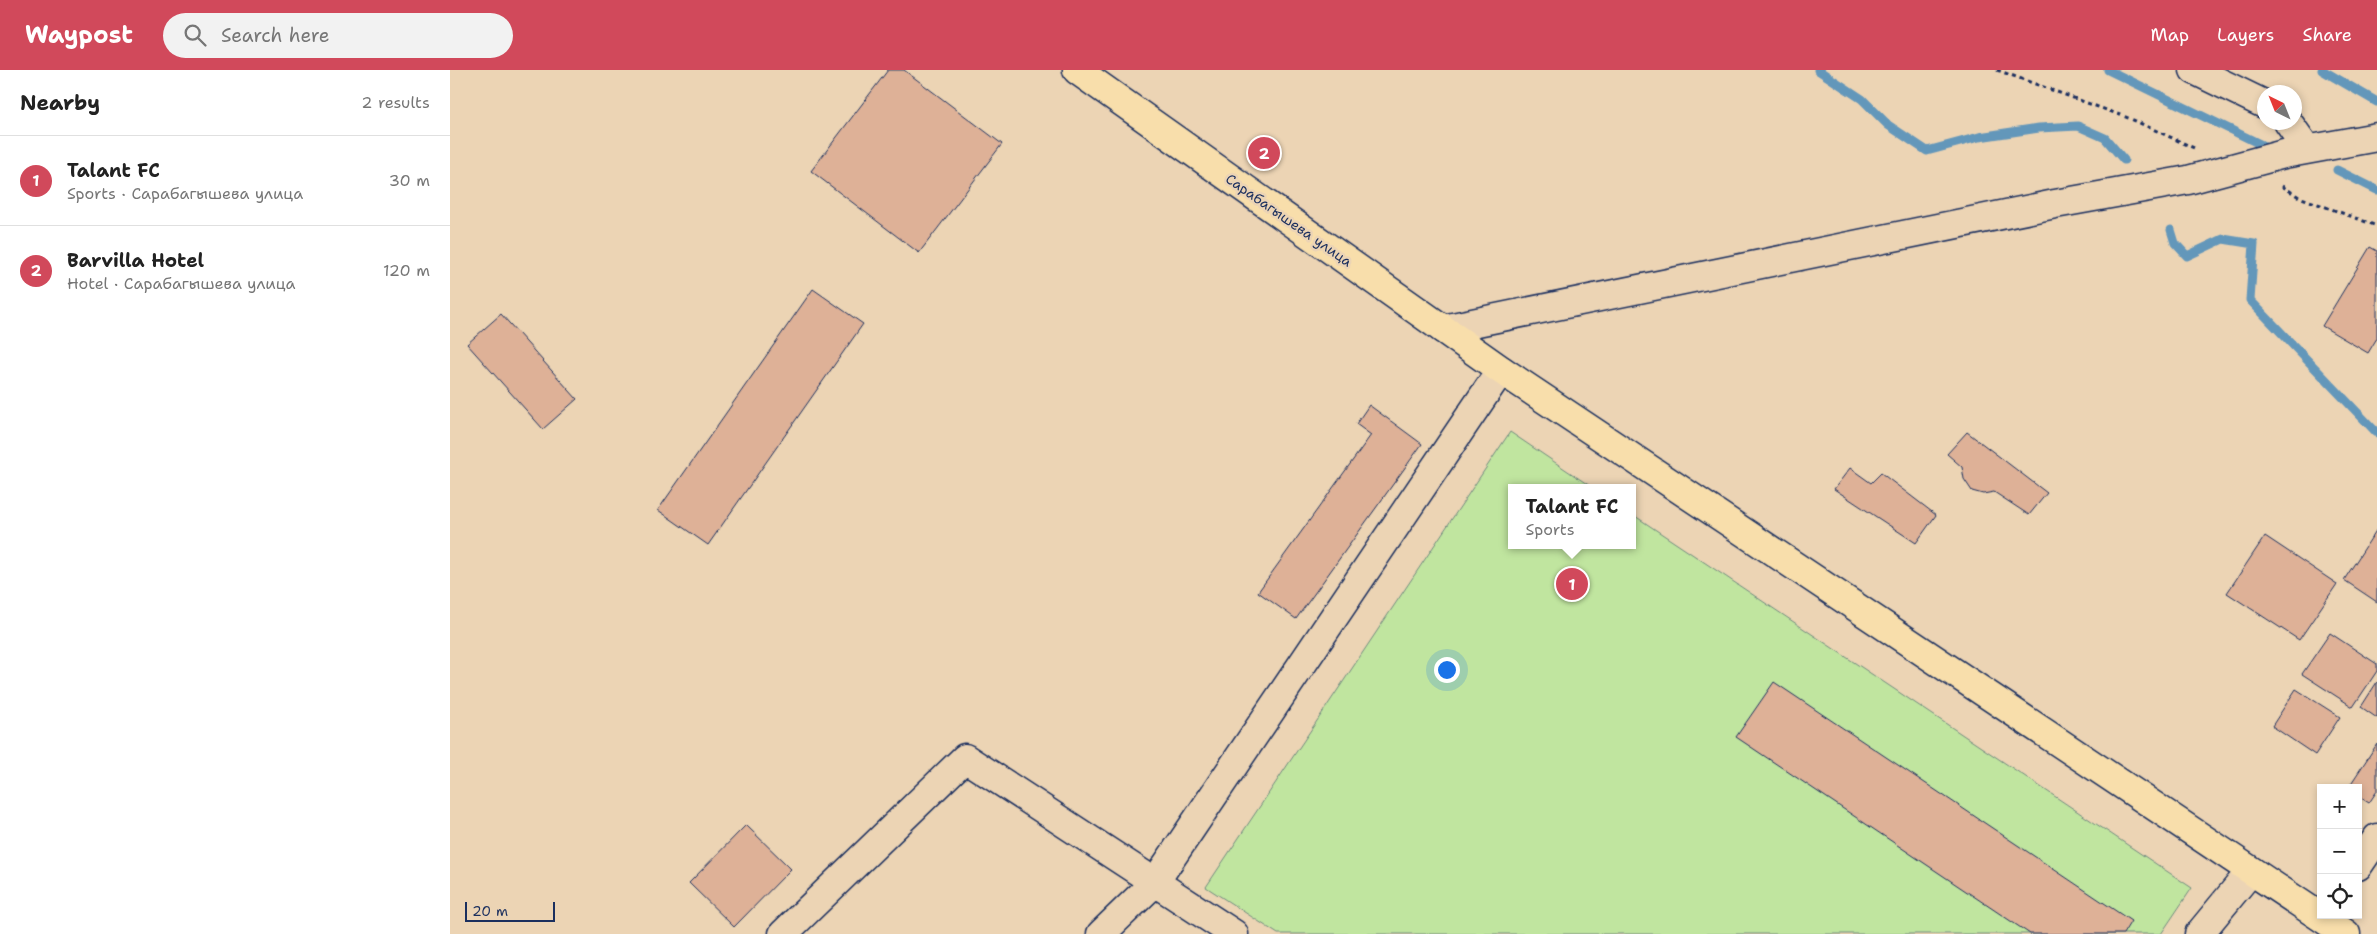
<!DOCTYPE html>
<html lang="en">
<head>
<meta charset="utf-8">
<style>
  :root { --surface:#fff; --page:#f2f2f2; --text:#222; --muted:#767676; --line:#e0e0e0; --accent:#d1495b }
  body { margin:0; font-family:"Shantell Sans",sans-serif; background:var(--page); color:var(--text) }
  .controls { position:absolute; right:15px; bottom:15px; display:grid; overflow:hidden; border-radius:0px; box-shadow:0 2px 8px #0003 }
  .controls button { width:45px; height:45px; display:grid; place-items:center; padding:0; border:0; border-bottom:1px solid var(--line); background:var(--surface); color:var(--text); font:25px sans-serif }
  .compass { position:absolute; left:1807px; top:15px; width:45px; height:45px; border-radius:50%; background:var(--surface); box-shadow:0 2px 8px #0003; rotate:317deg }
  .scale { position:absolute; left:15px; bottom:12px; width:90px; box-sizing:border-box; padding-left:5px; border:2px solid #1b2f5e; border-top:0; font-size:14px; line-height:18px; white-space:nowrap; color:#1b2f5e; -webkit-text-stroke:4px #ecd4b4; paint-order:stroke }
  .you { position:absolute; left:996px; top:599px; width:18px; height:18px; margin:-12px; border:4px solid #fff; border-radius:50%; background:#1a73e8; box-shadow:0 0 0 8px #1a73e833 }
  .badge { display:grid; place-items:center; width:32px; height:32px; border-radius:50%; background:var(--accent); color:#fff; font-size:16px; font-weight:700 }
  .pin { position:absolute; translate:-50% -50%; border:2px solid #fff; box-shadow:0 1px 5px #0006 }
  .popup { position:absolute; left:1058px; top:414px; width:128px; height:65px; box-sizing:border-box; display:grid; place-content:center; border-radius:0px; background:var(--surface); filter:drop-shadow(0 1px 4px #0005); font-size:16px; white-space:nowrap; color:var(--muted) }
  .popup b { font-size:19px; color:var(--text) }
  .popup::after { content:''; position:absolute; left:50%; top:100%; margin-left:-10px; border:10px solid transparent; border-top-color:var(--surface) }
  .list { margin:0; padding:0; list-style:none }
  h2 { display:flex; justify-content:space-between; align-items:center; height:65px; margin:0; padding:0 20px; font-size:21px }
  h2 small { font-size:16px; font-weight:400; color:var(--muted) }
  .list li { display:grid; grid-template-columns:32px 1fr auto; gap:15px; align-items:center; box-sizing:border-box; height:90px; padding:0 20px; border-top:1px solid var(--line) }
  .list b { display:block; font-size:19px; white-space:nowrap }
  .list p { margin:0; font-size:16px; white-space:nowrap; color:var(--muted) }
  .list em { font-size:16px; font-style:normal; color:var(--muted) }
  .icon { flex:none; width:28px; height:28px; fill:none; stroke:currentColor; stroke-width:2; stroke-linecap:round; stroke-linejoin:round }
  .map { position:relative; flex:none; width:1927px; height:864px; overflow:hidden }
  header { display:flex; align-items:center; gap:30px; box-sizing:border-box; height:70px; padding:0 25px; background:var(--accent); color:#fff }
  header strong { font-size:24px }
  nav { display:flex; gap:28px; margin-inline-start:auto; font-size:18px }
  .search { width:350px; height:45px; background:var(--page); display:flex; align-items:center; gap:12px; box-sizing:border-box; padding:0 18px; border-radius:28px; color:var(--muted); font-size:19px }
  main { display:flex }
  aside { flex:1; background:var(--surface) }
  .map>svg:first-child { display:block }
  .green { fill:#c0e59f; stroke:#6e8a7e }
  .lines { fill:none; stroke-linecap:round; stroke-linejoin:round }
  .stream { stroke:#6497ba; stroke-width:9 }
  .building { fill:#deb197; stroke:#1b2f5e }
  .minor-casing { stroke:#1b2f5e; stroke-width:31 }
  .major-casing { stroke:#1b2f5e; stroke-width:31 }
  .path { stroke:#1b2f5e; stroke-width:3; stroke-dasharray:4 4; stroke-linecap:butt }
  .minor { stroke:#ecd4b4; stroke-width:28 }
  .major { stroke:#f8deab; stroke-width:28 }
  .labels { text-anchor:middle; stroke-width:5; stroke-linejoin:round; paint-order:stroke }
  .street-label { font-size:14px; fill:#1b2f5e; stroke:#ecd4b4 }
</style>
</head>
<body>
<header>
<strong>Waypost</strong>
<div class="search"><svg class="icon" aria-label="search" viewBox="0 0 24 24"><circle cx="10" cy="10" r="6"/><path d="M15 15l6 6"/></svg>Search here</div>
<nav><a>Map</a><a>Layers</a><a>Share</a></nav>
</header>
<main>
<aside>
<h2>Nearby<small>2 results</small></h2>
<ul class="list">
<li><span class="badge">1</span><div><b>Talant FC</b><p>Sports · Сарабагышева улица</p></div><em>30 m</em></li>
<li><span class="badge">2</span><div><b>Barvilla Hotel</b><p>Hotel · Сарабагышева улица</p></div><em>120 m</em></li>
</ul>
</aside>
<div class="map">
<svg width="1927" height="864" viewBox="0 0 1927 864">
  <rect width="100%" height="100%" fill="#ecd4b4"/>
  <filter id="ink" filterUnits="userSpaceOnUse"><feTurbulence type="fractalNoise" baseFrequency=".02" numOctaves="2"/><feDisplacementMap in="SourceGraphic" scale="10" xChannelSelector="R" yChannelSelector="G"/><feConvolveMatrix kernelMatrix="1 2 1 2 8 2 1 2 1" color-interpolation-filters="sRGB"/></filter>
  <g filter="url(#ink)">
    <polygon class="green" points="1060,362 1143,418 1062,418 1062,475 1182,475 1182,444 1742,818 1711,864 828,864 756,817"/>
    <g class="lines">
      <g class="stream">
        <polyline points="1368,0 1412,29 1438,55 1477,81 1529,67 1589,58 1628,56 1655,68 1674,90"/>
        <polyline points="1658,0 1812,75"/>
        <polyline points="1872,0 1927,32"/>
        <polyline points="1887,100 1927,120"/>
        <polyline points="1721,160 1725,173 1737,186 1773,169 1804,174 1800,230 1927,363"/>
      </g>
    </g>
    <g class="building">
      <polygon points="438,0 454,0 552,74 469,183 361,101"/>
      <polygon points="1920,177 1927,181 1927,268 1918,283 1872,256"/>
      <polygon points="363,219 413,254 258,475 208,440"/>
      <polygon points="51,244 127,329 93,359 17,274"/>
      <polygon points="919,335 972,374 846,549 808,522 921,365 906,354"/>
      <polygon points="1517,362 1597,423 1579,445 1544,422 1533,424 1522,421 1514,409 1512,397 1497,384"/>
      <polygon points="1400,398 1421,413 1431,403 1486,445 1466,473 1384,419"/>
      <polygon points="1927,459 1927,532 1894,510"/>
      <polygon points="1815,466 1887,514 1849,570 1777,523"/>
      <polygon points="1880,563 1927,594 1927,601 1903,637 1852,604"/>
      <polygon points="1324,612 1681,851 1673,864 1580,864 1286,667"/>
      <polygon points="1927,612 1927,648 1911,637"/>
      <polygon points="1846,619 1890,647 1865,685 1822,656"/>
      <polygon points="1927,674 1927,721 1919,733 1908,726 1908,718 1898,718"/>
      <polygon points="296,755 341,799 284,857 239,813"/>
    </g>
    <g class="lines">
      <defs>
        <g id="minor">
          <polyline points="1744,0 1814,34"/>
          <polyline points="1838,52 1857,79"/>
          <polyline points="993,259 1605,134 1738,110 1834,84 1927,67"/>
          <polyline points="1908,796 1927,768"/>
          <polyline points="333,864 515,688 784,864"/>
          <polyline points="651,864 705,812 1051,300"/>
          <polyline points="1749,864 1801,801"/>
        </g>
        <polyline id="major" points="627,0 1051,300 1896,864"/>
      </defs>
      <use href="#minor" class="minor-casing"/>
      <use href="#major" class="major-casing"/>
      <g class="path">
        <polyline points="1547,0 1681,49 1744,78"/>
        <polyline points="1832,116 1849,127 1927,156"/>
      </g>
      <use href="#minor" class="minor"/>
      <use href="#major" class="major"/>
    </g>
  </g>
  <g class="labels">
    <g class="street-label">
      <text transform="translate(839 150) rotate(35)" y="5">Сарабагышева улица</text>
    </g>
  </g>
</svg>
<div class="controls">
<button>+</button>
<button>−</button>
<button><svg class="icon" aria-label="locate" viewBox="0 0 24 24"><circle cx="12" cy="12" r="6"/><path d="M12 2v4M12 18v4M2 12h4M18 12h4"/></svg></button>
</div>
<svg class="compass" viewBox="-18 -18 36 36"><path d="M0-13l5 13h-10z" fill="#e53935"/><path d="M0 13l5-13h-10z" fill="#767676"/></svg>
<div class="scale">20 m</div>
<div class="you"></div>
<div class="pin badge" style="left:1122px;top:514px">1</div>
<div class="popup"><b>Talant FC</b>Sports</div>
<div class="pin badge" style="left:814px;top:83px">2</div>
</div>
</main>
</body>
</html>
